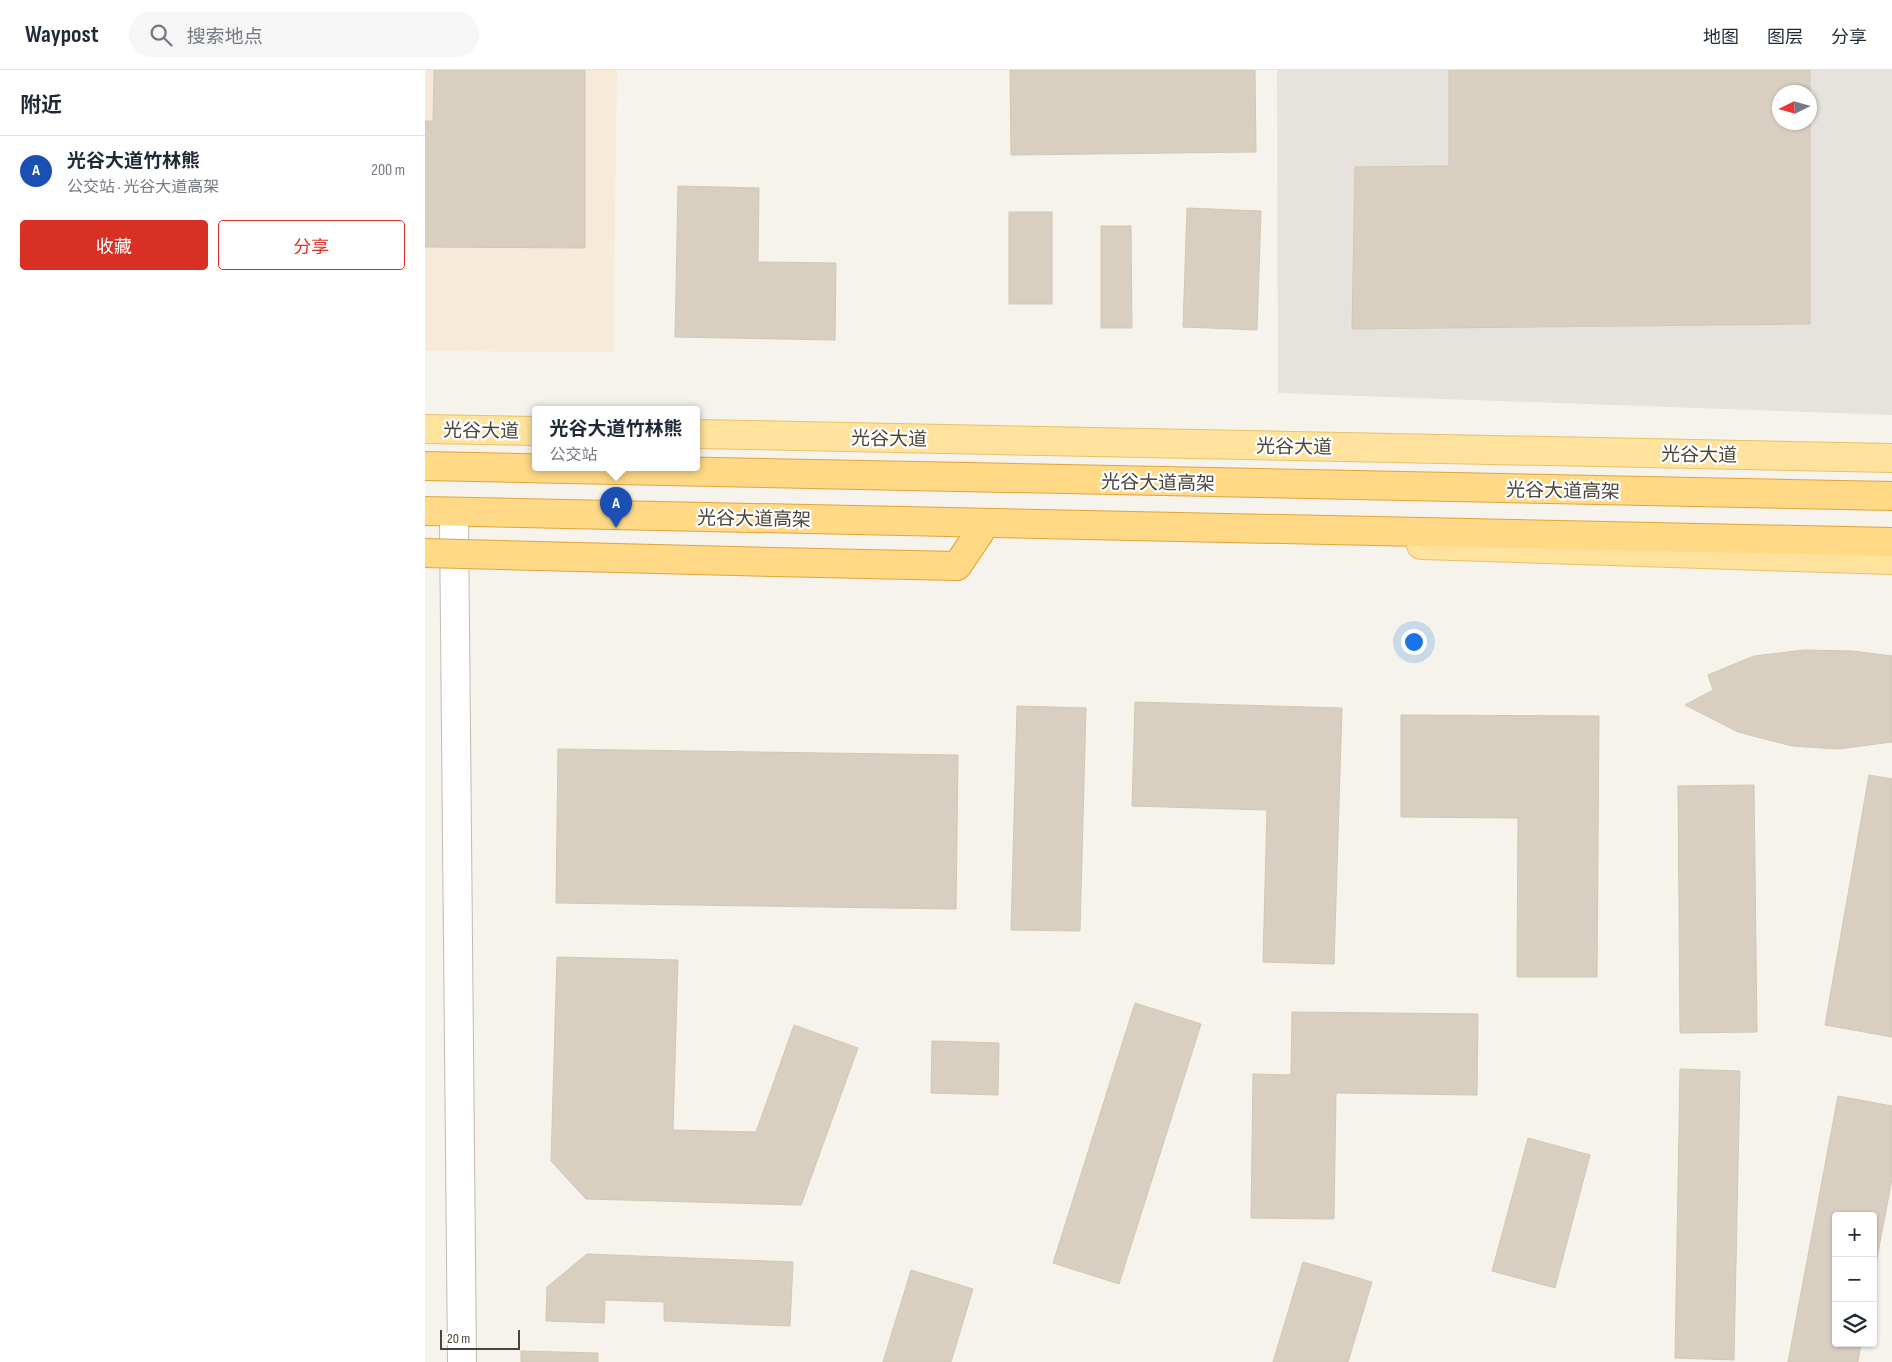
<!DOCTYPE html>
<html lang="zh">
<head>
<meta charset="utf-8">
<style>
  :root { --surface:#fff; --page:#f6f6f7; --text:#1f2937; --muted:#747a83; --line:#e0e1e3; --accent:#d93025 }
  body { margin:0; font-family:"Sofia Sans Condensed","Noto Sans SC",sans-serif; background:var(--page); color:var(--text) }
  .controls { position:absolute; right:15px; bottom:15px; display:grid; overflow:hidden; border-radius:5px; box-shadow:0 1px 4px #0004 }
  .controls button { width:45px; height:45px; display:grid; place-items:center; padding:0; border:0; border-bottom:1px solid var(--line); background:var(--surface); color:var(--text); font:25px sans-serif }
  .compass { position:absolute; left:1347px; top:15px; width:45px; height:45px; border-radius:50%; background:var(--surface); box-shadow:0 1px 4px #0004; rotate:265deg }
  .scale { position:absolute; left:15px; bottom:12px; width:80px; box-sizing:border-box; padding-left:5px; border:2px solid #4b4439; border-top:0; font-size:14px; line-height:18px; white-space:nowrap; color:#4b4439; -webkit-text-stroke:4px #fff; paint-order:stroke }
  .you { position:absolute; left:988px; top:571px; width:18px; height:18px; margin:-12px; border:4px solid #fff; border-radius:50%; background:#1a73e8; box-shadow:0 0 0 8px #1a73e833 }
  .badge { display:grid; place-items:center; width:32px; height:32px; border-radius:50%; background:var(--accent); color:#fff; font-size:16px; font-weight:700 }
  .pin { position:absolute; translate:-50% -41px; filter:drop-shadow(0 1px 2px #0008) }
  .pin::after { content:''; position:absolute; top:26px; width:18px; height:15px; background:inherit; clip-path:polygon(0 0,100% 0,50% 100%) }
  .popup { position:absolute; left:107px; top:336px; width:168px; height:65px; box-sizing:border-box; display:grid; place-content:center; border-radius:5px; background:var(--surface); filter:drop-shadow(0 1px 4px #0005); font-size:16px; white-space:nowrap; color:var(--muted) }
  .popup b { font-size:19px; color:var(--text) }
  .popup::after { content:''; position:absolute; left:50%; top:100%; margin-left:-10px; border:10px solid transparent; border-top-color:var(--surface) }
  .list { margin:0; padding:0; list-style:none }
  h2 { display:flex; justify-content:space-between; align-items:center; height:65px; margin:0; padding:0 20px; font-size:21px }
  h2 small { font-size:16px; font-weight:400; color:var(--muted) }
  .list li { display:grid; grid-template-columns:32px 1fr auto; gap:15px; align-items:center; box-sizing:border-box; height:70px; padding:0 20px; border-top:1px solid var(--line) }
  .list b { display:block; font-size:19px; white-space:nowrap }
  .list p { margin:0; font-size:16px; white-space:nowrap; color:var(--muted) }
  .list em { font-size:16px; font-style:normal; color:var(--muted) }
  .actions { display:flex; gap:10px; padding:15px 20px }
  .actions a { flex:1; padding:11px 0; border:1px solid var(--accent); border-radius:5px; text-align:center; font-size:18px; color:var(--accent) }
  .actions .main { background:var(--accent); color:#fff }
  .icon { flex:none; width:28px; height:28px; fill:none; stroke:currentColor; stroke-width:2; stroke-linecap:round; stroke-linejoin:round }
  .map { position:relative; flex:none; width:1467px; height:1292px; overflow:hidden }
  header { display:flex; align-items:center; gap:30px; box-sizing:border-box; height:70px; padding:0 25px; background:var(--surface); border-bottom:1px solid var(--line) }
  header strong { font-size:24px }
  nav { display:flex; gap:28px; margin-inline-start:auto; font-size:18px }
  .search { width:350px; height:45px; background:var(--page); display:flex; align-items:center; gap:12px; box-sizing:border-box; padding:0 18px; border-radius:28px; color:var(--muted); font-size:19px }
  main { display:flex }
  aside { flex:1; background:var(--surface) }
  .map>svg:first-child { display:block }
  .commercial { fill:#f7ead8 }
  .industrial { fill:#e6e2dd; fill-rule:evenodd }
  .building { fill:#d8cfc1; stroke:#d3c7b4; fill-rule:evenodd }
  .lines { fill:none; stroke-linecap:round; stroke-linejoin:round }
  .tertiary-casing { stroke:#c2bbae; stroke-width:30 }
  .primary-casing { stroke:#e6c16a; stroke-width:30 }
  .trunk-casing { stroke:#e0a43c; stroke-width:30 }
  .tertiary { stroke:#fff; stroke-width:28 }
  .primary { stroke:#ffe39c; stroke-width:28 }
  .trunk { stroke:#ffd985; stroke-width:28 }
  .trunk-bridge-casing { stroke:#e0a43c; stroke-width:30; stroke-linecap:butt }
  .trunk-bridge { stroke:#ffd985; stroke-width:28 }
  .labels { text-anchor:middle; stroke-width:4.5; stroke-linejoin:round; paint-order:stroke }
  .street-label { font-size:19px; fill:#4b4439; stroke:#fff }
</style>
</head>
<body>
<header>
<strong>Waypost</strong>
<div class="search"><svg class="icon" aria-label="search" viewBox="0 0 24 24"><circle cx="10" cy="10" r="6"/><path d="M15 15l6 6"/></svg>搜索地点</div>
<nav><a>地图</a><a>图层</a><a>分享</a></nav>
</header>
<main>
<aside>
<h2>附近<small></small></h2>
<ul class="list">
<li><span class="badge" style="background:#1a4fb4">A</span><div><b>光谷大道竹林熊</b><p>公交站 · 光谷大道高架</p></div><em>200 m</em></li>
</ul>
<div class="actions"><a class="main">收藏</a><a>分享</a></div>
</aside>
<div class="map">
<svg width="1467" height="1292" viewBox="0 0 1467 1292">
  <rect width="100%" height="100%" fill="#f6f3ec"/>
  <polygon class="commercial" points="0,0 192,0 188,282 0,281"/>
  <path class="industrial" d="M 852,0 L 1467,0 L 1467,345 L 853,323 ZM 1354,22 L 1384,22 L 1384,52 L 1354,52 Z"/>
  <g class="building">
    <polygon points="9,0 160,0 160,178 0,177 0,51 8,51"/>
    <polygon points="585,0 830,0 831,82 586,85"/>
    <path d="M 1024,0 L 1385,0 L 1385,254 L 927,259 L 930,97 L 1024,96 ZM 1354,22 L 1384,22 L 1384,52 L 1354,52 Z"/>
    <polygon points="253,116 334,118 333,192 411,193 410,270 250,267"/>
    <polygon points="762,138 836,141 832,260 758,257"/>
    <rect x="584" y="142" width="43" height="92"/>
    <polygon points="676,156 706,156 707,258 676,258"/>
    <polygon points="1379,580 1428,581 1467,586 1467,672 1413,679 1367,676 1313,662 1260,635 1288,620 1283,605 1329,586"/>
    <polygon points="710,632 917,638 909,894 838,892 842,740 707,736"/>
    <polygon points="592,636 661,638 655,861 586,860"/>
    <polygon points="976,645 1174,646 1172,907 1092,907 1093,748 976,747"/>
    <polygon points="133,679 533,685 531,839 131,833"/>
    <polygon points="1444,705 1467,709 1467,967 1400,955"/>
    <polygon points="1329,715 1332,962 1255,963 1253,716"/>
    <polygon points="132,887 253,890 248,1060 331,1062 369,955 433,978 376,1135 161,1129 126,1091"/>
    <polygon points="710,933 776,954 694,1214 628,1193"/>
    <polygon points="867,942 1053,944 1052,1025 911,1023 909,1149 826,1148 828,1004 866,1005"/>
    <polygon points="507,971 574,973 573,1025 506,1023"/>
    <polygon points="1255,999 1315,1001 1309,1290 1250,1288"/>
    <polygon points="1413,1026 1467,1036 1467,1109 1448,1209 1448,1146 1411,1146 1411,1273 1436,1273 1433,1292 1363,1292"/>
    <polygon points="1103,1068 1165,1085 1130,1218 1067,1201"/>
    <polygon points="162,1184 368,1192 365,1256 239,1251 239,1232 180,1230 179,1253 121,1251 122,1217"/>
    <polygon points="878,1192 947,1212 923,1292 848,1292"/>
    <polygon points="486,1200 548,1219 526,1292 458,1292"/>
    <polygon points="96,1281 173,1283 173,1292 96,1292"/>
  </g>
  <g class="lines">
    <defs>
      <polyline id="tertiary" points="29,452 37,1292"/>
      <g id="primary">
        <polyline points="0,359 111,361"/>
        <polyline points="271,364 1467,388"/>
        <polyline points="996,475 1467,490"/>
      </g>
      <g id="trunk">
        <polyline points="0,396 1467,426"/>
        <polyline points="0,441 1467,472"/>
        <polyline points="349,492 532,496 555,462"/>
      </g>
    </defs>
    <use href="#tertiary" class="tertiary-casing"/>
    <use href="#primary" class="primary-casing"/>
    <use href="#trunk" class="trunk-casing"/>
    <use href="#tertiary" class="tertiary"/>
    <use href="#primary" class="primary"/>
    <use href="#trunk" class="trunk"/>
    <defs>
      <polyline id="trunk-bridge" points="0,483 349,492"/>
    </defs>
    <use href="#trunk-bridge" class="trunk-bridge-casing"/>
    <use href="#trunk-bridge" class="trunk-bridge"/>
  </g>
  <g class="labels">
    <g class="street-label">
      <text transform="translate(56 360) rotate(1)" y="7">光谷大道</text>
      <text transform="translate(464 368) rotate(1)" y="7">光谷大道</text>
      <text transform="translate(869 376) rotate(1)" y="7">光谷大道</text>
      <text transform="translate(1274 384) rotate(1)" y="7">光谷大道</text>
      <text transform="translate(733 412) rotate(1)" y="7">光谷大道高架</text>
      <text transform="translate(1138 420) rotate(1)" y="7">光谷大道高架</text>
      <text transform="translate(329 448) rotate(1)" y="7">光谷大道高架</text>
    </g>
  </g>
</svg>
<div class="controls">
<button>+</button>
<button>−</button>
<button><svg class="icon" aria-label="layers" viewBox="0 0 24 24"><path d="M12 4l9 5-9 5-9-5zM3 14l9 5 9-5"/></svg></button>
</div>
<svg class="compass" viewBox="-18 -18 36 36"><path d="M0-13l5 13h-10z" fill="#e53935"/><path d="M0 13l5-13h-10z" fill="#747a83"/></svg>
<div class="scale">20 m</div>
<div class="you"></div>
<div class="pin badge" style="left:191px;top:458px;background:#1a4fb4">A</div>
<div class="popup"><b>光谷大道竹林熊</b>公交站</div>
</div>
</main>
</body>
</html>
